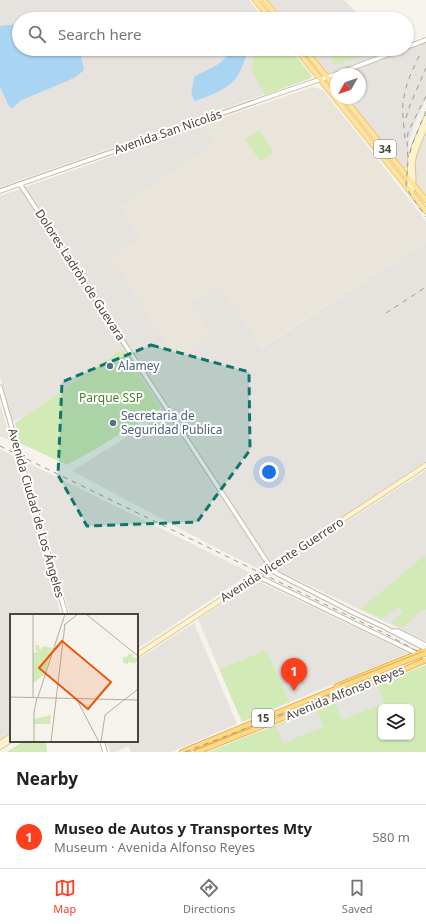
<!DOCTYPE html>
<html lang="en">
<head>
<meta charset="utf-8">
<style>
  :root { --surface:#fff; --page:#f6f6f6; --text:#202124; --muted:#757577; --line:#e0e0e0; --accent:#fc3f1d }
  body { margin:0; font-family:"Noto Sans",sans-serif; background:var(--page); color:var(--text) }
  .controls { position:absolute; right:12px; bottom:12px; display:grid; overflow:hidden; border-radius:6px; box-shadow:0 1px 3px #0004 }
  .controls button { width:36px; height:36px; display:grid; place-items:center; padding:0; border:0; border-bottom:1px solid var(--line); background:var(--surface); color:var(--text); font:20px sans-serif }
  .compass { position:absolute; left:330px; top:68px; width:36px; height:36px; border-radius:50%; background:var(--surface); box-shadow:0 1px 3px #0004; rotate:230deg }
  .you { position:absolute; left:269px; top:472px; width:14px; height:14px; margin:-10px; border:3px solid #fff; border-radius:50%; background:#1a73e8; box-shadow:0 0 0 6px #1a73e833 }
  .badge { display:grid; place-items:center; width:26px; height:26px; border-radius:50%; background:var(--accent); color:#fff; font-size:13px; font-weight:700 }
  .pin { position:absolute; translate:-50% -33px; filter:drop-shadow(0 1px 2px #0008) }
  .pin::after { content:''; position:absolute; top:21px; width:14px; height:12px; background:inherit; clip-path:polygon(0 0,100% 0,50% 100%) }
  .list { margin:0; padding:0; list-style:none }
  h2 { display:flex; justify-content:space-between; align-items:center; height:52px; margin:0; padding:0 16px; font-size:17px }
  h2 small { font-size:13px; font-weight:400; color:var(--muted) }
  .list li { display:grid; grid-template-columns:26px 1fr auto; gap:12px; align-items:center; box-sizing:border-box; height:64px; padding:0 16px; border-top:1px solid var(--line) }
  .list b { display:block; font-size:15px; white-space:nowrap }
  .list p { margin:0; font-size:13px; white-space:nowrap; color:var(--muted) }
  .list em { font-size:13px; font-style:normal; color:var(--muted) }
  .icon { flex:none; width:22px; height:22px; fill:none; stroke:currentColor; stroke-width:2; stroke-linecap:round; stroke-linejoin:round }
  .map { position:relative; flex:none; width:426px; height:752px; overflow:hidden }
  .search { position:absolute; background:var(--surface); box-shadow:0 1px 3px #0004; left:12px; right:12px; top:12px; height:44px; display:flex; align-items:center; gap:10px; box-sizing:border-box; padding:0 14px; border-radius:22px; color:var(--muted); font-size:15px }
  .sheet { height:116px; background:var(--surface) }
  nav { display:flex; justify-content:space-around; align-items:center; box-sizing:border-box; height:56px; border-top:1px solid var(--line); background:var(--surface); font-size:11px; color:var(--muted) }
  nav a { display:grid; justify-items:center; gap:2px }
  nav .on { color:var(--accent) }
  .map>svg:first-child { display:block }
  .residential { fill:#eae5da }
  .industrial { fill:#e6e2dd }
  .green { fill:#d2eab5; fill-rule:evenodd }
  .parking { fill:#e5e3e0 }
  .water { fill:#a9d4f2 }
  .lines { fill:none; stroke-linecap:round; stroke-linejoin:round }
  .tertiary-casing { stroke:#c2bbae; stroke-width:5.5 }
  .secondary-casing { stroke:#d6c79b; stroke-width:6 }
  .primary-casing { stroke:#e6c16a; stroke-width:6 }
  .trunk-casing { stroke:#e0a43c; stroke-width:6 }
  .tertiary { stroke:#fff; stroke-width:3.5 }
  .secondary { stroke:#fff3cd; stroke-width:4 }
  .primary { stroke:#ffe39c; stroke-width:4.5 }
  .trunk { stroke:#ffd985; stroke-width:4.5 }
  .rail { stroke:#9a9a9a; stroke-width:1; stroke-dasharray:5 5; stroke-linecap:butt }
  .trunk-bridge-casing { stroke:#e0a43c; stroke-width:6; stroke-linecap:butt }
  .trunk-bridge { stroke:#ffd985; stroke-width:4.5 }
  .marked { fill:#0f766e; fill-opacity:0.2; stroke:#0f766e; stroke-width:3; stroke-dasharray:8 5; stroke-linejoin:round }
  .service-dot { fill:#5c6f8a; stroke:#fff; stroke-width:1.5 }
  .labels { text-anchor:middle; stroke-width:4; stroke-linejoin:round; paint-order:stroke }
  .shield { fill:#fff; stroke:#817c74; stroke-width:1 }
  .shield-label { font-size:11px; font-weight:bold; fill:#4b4439 }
  .street-label { font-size:12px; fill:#4b4439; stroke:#fff }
  .service-label { font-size:12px; fill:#4e5e75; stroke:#fff; text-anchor:start }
  .park-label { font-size:12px; fill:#4a7f2a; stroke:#fff }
  .inset-road { fill:none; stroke:#b2ada4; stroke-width:1 }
  .view { fill:#e8590c; fill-opacity:0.15; stroke:#e8590c; stroke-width:2 }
  .inset-edge { fill:none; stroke:#4b4439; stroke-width:2 }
</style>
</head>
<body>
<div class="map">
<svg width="426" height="752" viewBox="0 0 426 752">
  <rect width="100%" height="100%" fill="#f6f3ec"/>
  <g class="residential">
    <polygon points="313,87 323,90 426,221 426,241 260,348 219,285 213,335 177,360 110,258 141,238 121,207 217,142 204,124"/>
    <polygon points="426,130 426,199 416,186 415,163 417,151"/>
    <polygon points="0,404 11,441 0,436"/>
  </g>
  <g class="industrial">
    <polygon points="0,0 249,0 264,19 19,19 19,49 288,49 311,78 0,187"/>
    <polygon points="268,0 344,0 363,19 283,19"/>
    <polygon points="426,42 426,99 415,122 409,142 407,168 403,169 345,98 360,98 360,74 344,74"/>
    <polygon points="307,49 393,49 395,50 328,74 326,73"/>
    <polygon points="204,124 217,142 121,207 141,238 111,258 177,360 212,335 191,303 219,285 261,348 426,241 426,461 261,570 226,553 72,471 164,414 122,349 22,418 12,422 0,377 0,196"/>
    <polygon points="0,449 15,457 61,615 11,615 11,732 0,739"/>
    <polygon points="26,462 251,573 137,649 137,615 70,615"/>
    <polygon points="426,470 426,641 275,569"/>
    <polygon points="258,581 408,653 290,702 266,650 219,669 198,619"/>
    <polygon points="194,623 237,724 171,752 131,752 129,746 115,752 110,752 107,741 137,741 137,660"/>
  </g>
  <g class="green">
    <polygon points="263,49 290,49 312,76 311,78 265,95 252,71 253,57"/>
    <polygon points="328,49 368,49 369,54 334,65"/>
    <polygon points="259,130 273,150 273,153 261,161 259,160 245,139"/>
    <polygon points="122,349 161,408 94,450 67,465 20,443 15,423"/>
    <polygon points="426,555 426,609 421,611 402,628 360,609"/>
    <polygon points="266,650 290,702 242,722 219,669"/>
    <path d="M 426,665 L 426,752 L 208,752 ZM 381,707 L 411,707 L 411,737 L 381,737 Z"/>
    <polygon points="24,741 46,741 47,752 7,752"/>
  </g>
  <g class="parking">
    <polygon points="125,319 126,322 129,321 136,332 125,339 116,325 118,323 120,327 122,327 126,324 123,320"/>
    <polygon points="24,486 40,542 28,546 21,544 6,491"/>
    <polygon points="251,546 256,553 243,561 226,553 235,548 239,554"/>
    <polygon points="398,607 403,613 391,623 382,619"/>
    <polygon points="377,685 384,703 342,720 335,702"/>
    <polygon points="316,710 324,727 283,743 276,727"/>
  </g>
  <g class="water">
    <polygon points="19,24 19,49 79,49 84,69 83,71 74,78 20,101 13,108 11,108 9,106 0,87 0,26"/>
    <path d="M 231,49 L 247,49 L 248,51 C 244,61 241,73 234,80 C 225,91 208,96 195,101 C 188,89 194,89 194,77 C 210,67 222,67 231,49 Z"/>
  </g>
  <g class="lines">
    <defs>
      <g id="tertiary">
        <polyline points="407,47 426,40"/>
        <polyline points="337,74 402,49"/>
        <polyline points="20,184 273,571 278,574 356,614 384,627 426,649"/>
        <polyline points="0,191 286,91 336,74"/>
        <polyline points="0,387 66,615"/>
        <polyline points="257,576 426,658"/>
        <polyline points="394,631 398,631 426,645"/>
        <polyline points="102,741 105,752"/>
      </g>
      <g id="secondary">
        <path d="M 408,189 C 412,180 409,169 410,160 C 413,145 420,132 426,118"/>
        <path d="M 411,192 C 416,183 412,172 413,161 C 415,149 421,137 426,126"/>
        <polyline points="137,655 426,465"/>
        <polyline points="0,743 11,736"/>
        <polyline points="0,747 11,740"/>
      </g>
      <g id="primary">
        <polyline points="255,0 271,19"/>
        <polyline points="264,0 279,19"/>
        <polyline points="296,49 426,211"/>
        <polyline points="304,49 336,88"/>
        <polyline points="344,98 426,200"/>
      </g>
      <g id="trunk">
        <polyline points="337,686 426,650"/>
        <polyline points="182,752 340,687"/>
        <polyline points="197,752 396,673 426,660"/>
      </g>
    </defs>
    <use href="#tertiary" class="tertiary-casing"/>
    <use href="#secondary" class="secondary-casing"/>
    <use href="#primary" class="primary-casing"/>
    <use href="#trunk" class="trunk-casing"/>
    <use href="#tertiary" class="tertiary"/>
    <use href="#secondary" class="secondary"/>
    <use href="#primary" class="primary"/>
    <use href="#trunk" class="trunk"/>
    <g class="rail">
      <polyline points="426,96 411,126 408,133 407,140 408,161 406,185 411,196 426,217"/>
      <polyline points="406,118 410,105 426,68"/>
      <path d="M 405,138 C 404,125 401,110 404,97 C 406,83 413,69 419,56"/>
      <polyline points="410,153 412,145 426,111"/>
      <polyline points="386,313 426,287"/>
      <polyline points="0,446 386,634 426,656"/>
      <polyline points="185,752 311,703 401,665"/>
    </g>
    <defs>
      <polyline id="trunk-bridge" points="340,687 426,653"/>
    </defs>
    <use href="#trunk-bridge" class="trunk-bridge-casing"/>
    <use href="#trunk-bridge" class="trunk-bridge"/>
  </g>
  <path class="marked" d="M 151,345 L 249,372 L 250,450 L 197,522 L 87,526 L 58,475 L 62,382 Z"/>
  <g class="service-dot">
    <circle cx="110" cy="366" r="4"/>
    <circle cx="113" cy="423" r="4"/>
  </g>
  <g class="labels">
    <g class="shield">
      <rect x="374" y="140" width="22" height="18" rx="3"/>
      <rect x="252" y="709" width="22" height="18" rx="3"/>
    </g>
    <g class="shield-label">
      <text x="385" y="153">34</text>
      <text x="263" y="722">15</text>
    </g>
    <g class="street-label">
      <text transform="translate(168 132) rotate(-19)" y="4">Avenida San Nicolás</text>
      <text transform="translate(80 275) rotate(57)" y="4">Dolores Ladròn de Guevara</text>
      <text transform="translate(36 513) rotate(74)" y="4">Avenida Ciudad de Los Ángeles</text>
      <text transform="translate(282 560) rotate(-33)" y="4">Avenida Vicente Guerrero</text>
      <text transform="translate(345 693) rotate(-22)" y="4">Avenida Alfonso Reyes</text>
    </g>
    <g class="service-label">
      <text x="118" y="370">Alamey</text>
      <text x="121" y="420">Secretaria de<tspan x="121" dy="14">Seguridad Publica</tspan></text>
    </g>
    <g class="park-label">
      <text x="111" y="402">Parque SSP</text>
    </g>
  </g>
  <g transform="translate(10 614)">
    <rect width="128" height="128" fill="#f6f3ec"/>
    <path d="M 25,31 L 29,31 L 30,36 L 33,32 L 43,34 L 35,60 L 23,69 L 23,39 L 30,37 L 26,37 ZM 118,40 L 123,40 L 122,43 L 128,45 L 125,49 L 118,48 L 118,51 L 113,48 L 113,43 L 117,43 ZM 41,101 L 40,110 L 24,110 L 24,105 Z" fill="#d2eab5"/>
    <path class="inset-road" d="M 23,0 L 23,83M 76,0 L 128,42M 54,11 L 68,0M 0,83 L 128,86M 28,83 L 55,0M 66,84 L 89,128M 24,128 L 24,98 L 27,84M 41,128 L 55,10M 91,128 L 95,101 L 128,75"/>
    <path class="view" d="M 52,27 L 101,68 L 78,95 L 29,54 Z"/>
    <rect width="128" height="128" class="inset-edge"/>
  </g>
</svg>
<div class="controls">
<button><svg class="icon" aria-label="layers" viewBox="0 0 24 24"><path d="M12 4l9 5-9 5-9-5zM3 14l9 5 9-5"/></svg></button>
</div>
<svg class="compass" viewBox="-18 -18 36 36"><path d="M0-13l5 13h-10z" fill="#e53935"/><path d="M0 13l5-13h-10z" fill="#757577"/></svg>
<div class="you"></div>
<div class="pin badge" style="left:294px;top:691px">1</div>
<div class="search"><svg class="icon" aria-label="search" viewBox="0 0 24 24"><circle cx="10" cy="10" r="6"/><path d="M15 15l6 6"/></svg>Search here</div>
</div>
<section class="sheet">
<h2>Nearby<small></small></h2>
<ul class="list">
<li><span class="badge">1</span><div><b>Museo de Autos y Transportes Mty</b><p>Museum · Avenida Alfonso Reyes</p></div><em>580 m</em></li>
</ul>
</section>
<nav>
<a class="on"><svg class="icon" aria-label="map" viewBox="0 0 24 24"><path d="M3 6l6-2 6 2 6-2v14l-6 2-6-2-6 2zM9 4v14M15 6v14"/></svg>Map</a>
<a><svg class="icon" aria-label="directions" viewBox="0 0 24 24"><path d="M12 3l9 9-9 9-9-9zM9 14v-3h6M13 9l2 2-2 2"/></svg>Directions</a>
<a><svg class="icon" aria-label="saved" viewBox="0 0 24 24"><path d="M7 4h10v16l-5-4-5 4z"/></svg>Saved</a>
</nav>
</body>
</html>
